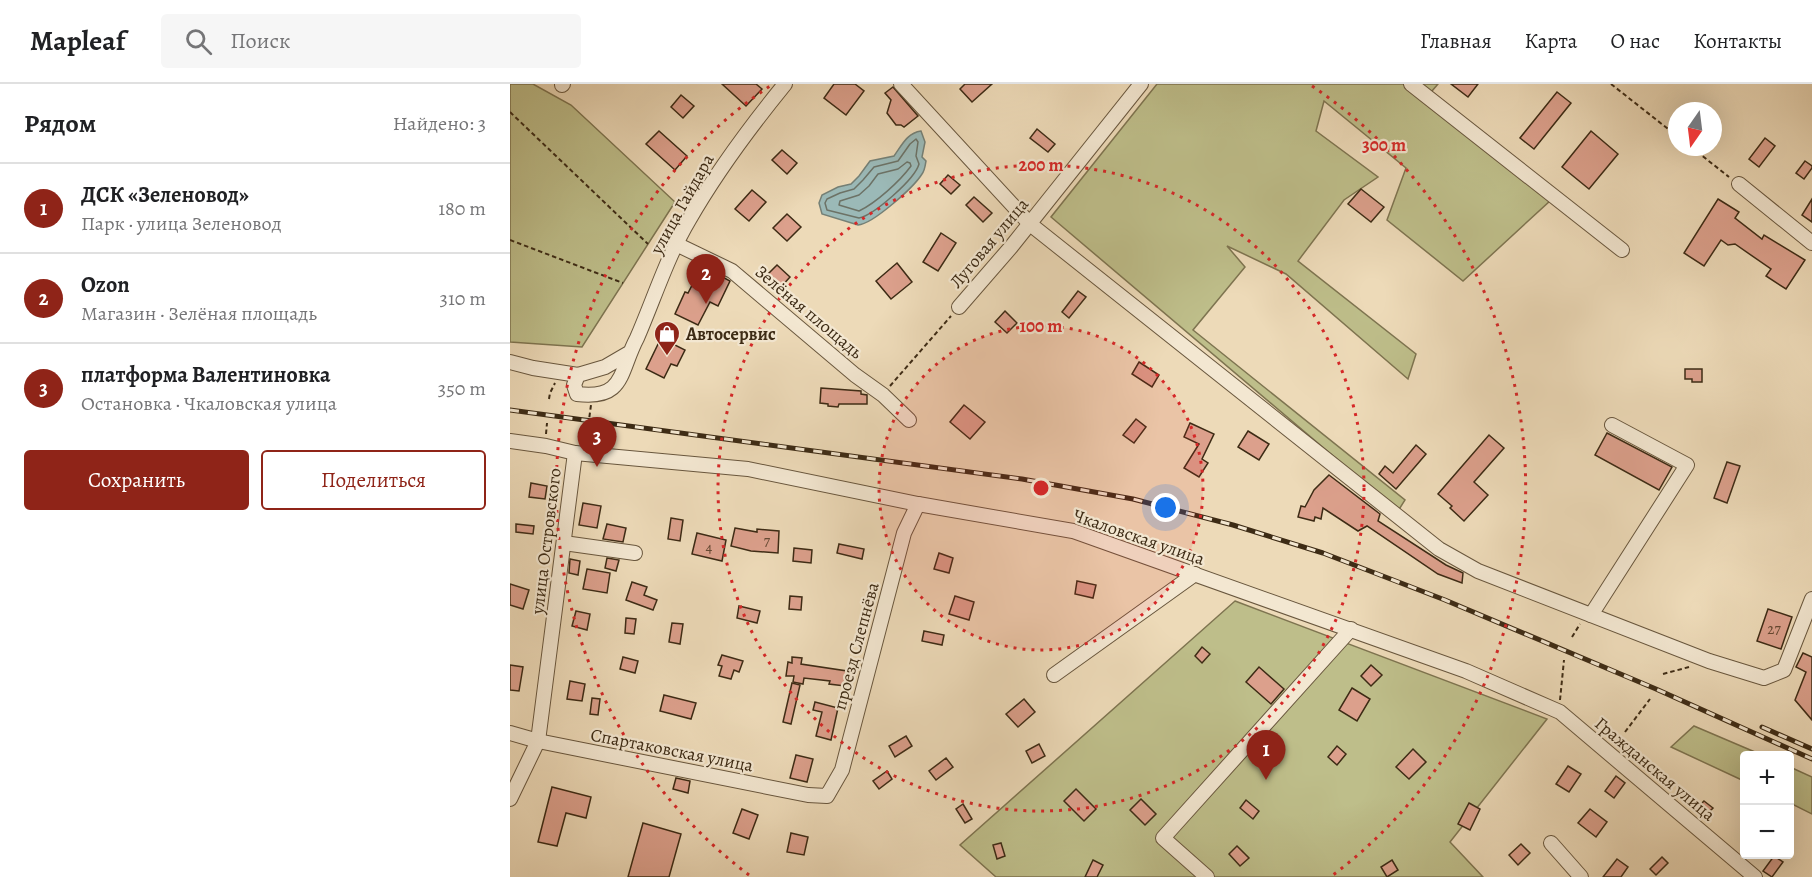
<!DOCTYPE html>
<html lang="ru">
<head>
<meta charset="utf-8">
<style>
  :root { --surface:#fff; --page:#f6f6f6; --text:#202124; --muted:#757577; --line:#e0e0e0; --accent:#8f2418 }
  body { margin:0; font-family:Alegreya,serif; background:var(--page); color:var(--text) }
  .controls { position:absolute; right:18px; bottom:18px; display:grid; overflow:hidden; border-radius:6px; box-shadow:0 6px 24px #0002 }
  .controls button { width:54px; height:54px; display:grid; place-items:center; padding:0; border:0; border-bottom:2px solid var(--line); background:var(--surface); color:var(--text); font:30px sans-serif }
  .compass { position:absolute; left:1158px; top:18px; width:54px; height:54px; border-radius:50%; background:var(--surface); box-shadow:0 6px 24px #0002; rotate:194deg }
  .you { position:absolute; left:656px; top:424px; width:21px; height:21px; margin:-15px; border:4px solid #fff; border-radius:50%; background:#1a73e8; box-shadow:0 0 0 9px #1a73e833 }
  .badge { display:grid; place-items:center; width:39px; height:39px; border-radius:50%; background:var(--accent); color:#fff; font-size:20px; font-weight:700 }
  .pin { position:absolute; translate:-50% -50px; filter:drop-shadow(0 2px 3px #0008) }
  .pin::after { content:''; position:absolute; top:32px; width:21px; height:18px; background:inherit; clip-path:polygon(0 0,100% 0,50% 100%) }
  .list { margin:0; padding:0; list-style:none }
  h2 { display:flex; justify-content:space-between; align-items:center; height:78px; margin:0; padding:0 24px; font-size:26px }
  h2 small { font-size:20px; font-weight:400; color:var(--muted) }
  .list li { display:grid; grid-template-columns:39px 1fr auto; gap:18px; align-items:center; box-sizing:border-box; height:90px; padding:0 24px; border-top:2px solid var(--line) }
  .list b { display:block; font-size:22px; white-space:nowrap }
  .list p { margin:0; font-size:20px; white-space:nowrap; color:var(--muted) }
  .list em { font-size:20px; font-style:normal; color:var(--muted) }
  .actions { display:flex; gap:12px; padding:18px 24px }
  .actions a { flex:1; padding:14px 0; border:2px solid var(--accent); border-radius:6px; text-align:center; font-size:21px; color:var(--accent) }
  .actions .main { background:var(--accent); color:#fff }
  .icon { flex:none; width:33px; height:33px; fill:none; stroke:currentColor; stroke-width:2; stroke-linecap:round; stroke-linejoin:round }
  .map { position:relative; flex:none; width:1302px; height:793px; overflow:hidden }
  header { display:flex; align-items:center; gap:36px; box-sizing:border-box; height:84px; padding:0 30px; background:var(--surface); border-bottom:2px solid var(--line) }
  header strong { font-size:28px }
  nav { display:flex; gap:33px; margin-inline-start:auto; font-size:21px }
  .search { width:420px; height:54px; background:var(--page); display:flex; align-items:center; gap:15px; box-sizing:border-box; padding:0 21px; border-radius:6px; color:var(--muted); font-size:22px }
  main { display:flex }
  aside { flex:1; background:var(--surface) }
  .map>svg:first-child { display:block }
  .green { fill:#bebe8a; stroke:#7e7450; stroke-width:1.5 }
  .water { fill:#9bb9b7; stroke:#758076; stroke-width:1.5 }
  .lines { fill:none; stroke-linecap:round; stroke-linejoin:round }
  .shore { stroke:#6c7266; stroke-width:1.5 }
  .building { fill:#dca08c; stroke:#3d2b15; stroke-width:1.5 }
  .minor-casing { stroke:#69573e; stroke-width:16 }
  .path { stroke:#3d2b15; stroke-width:2; stroke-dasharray:4.5 3; stroke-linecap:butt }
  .minor { stroke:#f3e7d1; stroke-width:14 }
  .rail-casing { stroke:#3d2b15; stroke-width:5 }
  .rail { stroke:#f3e7d1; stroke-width:3; stroke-dasharray:9; stroke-linecap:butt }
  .ring { fill:none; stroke:#d62828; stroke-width:3; stroke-dasharray:3 6 }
  .labels { text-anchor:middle; stroke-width:4.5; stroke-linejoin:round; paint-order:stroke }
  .number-label { font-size:15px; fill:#654833 }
  .street-label { font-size:18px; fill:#3d2b15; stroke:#f3e7d1 }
  .poi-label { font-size:18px; font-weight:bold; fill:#3d2b15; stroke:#f3e7d1; text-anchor:start }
  .centre { fill:#d62828; stroke:#f3e7d1; stroke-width:3 }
  .ring-label { font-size:18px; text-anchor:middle; font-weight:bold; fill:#d62828; stroke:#f3e7d1; stroke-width:4.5; stroke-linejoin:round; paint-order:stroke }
</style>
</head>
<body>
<header>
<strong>Mapleaf</strong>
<div class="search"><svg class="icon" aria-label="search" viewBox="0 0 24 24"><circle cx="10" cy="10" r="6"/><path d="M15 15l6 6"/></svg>Поиск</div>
<nav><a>Главная</a><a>Карта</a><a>О нас</a><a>Контакты</a></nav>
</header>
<main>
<aside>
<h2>Рядом<small>Найдено: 3</small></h2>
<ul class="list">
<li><span class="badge">1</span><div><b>ДСК «Зеленовод»</b><p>Парк · улица Зеленовод</p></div><em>180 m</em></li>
<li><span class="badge">2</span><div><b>Ozon</b><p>Магазин · Зелёная площадь</p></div><em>310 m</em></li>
<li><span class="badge">3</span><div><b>платформа Валентиновка</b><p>Остановка · Чкаловская улица</p></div><em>350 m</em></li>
</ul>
<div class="actions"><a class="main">Сохранить</a><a>Поделиться</a></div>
</aside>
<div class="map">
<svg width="1302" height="793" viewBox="0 0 1302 793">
  <rect width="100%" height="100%" fill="#eddab8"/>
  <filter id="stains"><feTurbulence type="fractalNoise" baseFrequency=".00333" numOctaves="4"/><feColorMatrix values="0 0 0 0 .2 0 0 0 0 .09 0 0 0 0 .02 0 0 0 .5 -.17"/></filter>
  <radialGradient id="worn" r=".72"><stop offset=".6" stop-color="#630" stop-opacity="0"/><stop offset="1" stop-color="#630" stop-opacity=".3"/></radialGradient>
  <g class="green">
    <polygon points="0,0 23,0 61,21 165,118 72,263 0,258"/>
    <polygon points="647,0 928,0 916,14 1041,116 953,197 877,136 896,84 814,17 806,47 868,93 834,116 788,177 906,270 898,295 776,190 717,162 735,183 683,246 895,416 888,427 541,133"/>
    <polygon points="725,517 1037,635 940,758 973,793 486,793 450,761"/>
    <polygon points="1184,642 1252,671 1234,672 1234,697 1161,663"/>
    <polygon points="1280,683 1302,693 1302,730 1280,719"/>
  </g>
  <path class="water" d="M 411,47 L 415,58 L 412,73 L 416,77 C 415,82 415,86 412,90 C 404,103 363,140 348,141 L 312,130 L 309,119 L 312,111 L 328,103 L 341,100 L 349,92 L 360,77 L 384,72 C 392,61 397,49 411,47 Z"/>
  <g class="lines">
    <g class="shore">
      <path d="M 406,55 L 408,58 L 406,72 L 409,80 C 405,95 364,131 349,134 L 317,126 L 315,119 L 317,115 L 330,109 L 344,105 L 353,96 L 364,83 L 388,77 L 400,60 Z"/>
      <path d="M 397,78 L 400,79 L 401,82 C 390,97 366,119 349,127 L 329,121 L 330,117 L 349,111 L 359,102 L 368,90 L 388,85 Z"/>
    </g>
  </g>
  <g class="building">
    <polygon points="212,0 246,0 252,5 236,22"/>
    <polygon points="324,0 345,0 354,7 336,31 314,14"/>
    <polygon points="455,0 482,0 462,18 450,5"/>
    <polygon points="941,0 968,0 958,13"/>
    <polygon points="383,3 408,32 394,43 391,41 386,41 377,29 381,16 375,9"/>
    <polygon points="1047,8 1061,19 1024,65 1010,54"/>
    <polygon points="171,11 184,22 173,34 161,23"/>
    <polygon points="527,45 545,60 538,68 520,54"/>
    <polygon points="149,47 177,72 165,86 136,60"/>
    <polygon points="1081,47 1108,70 1079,105 1052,83"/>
    <polygon points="1255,54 1265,62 1249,83 1239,75"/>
    <polygon points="272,66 287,79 277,90 262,76"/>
    <polygon points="1295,77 1302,82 1302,84 1294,95 1286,89"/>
    <polygon points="438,91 450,101 441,110 430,100"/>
    <polygon points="851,105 874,123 861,138 838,120"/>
    <polygon points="242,106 256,118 239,137 225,125"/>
    <polygon points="464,113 482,129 473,138 456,121"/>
    <polygon points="1208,115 1229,128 1225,134 1252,155 1254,151 1295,176 1276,205 1256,192 1261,185 1225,160 1218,161 1211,156 1194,182 1174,169"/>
    <polygon points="1302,115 1302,138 1292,131"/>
    <polygon points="277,130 291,143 277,157 263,144"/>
    <polygon points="431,149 446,159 428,187 413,178"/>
    <polygon points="387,179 402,198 381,215 366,197"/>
    <polygon points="267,181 280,193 270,204 257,191"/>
    <polygon points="192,182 220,197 208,222 200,218 188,241 165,230 175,208 178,209"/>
    <polygon points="568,207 576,213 559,234 552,228"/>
    <polygon points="495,227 507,239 497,249 485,238"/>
    <polygon points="151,254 175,266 167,282 161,280 154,294 136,285"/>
    <polygon points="629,278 649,291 642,303 622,290"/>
    <polygon points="1175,285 1192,285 1192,298 1182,298 1182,295 1175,295"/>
    <polygon points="311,304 351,307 351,310 357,311 357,320 329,320 328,323 318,322 318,320 310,319"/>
    <polygon points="454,321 475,338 460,355 440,338"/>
    <polygon points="626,335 636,343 624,359 613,351"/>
    <polygon points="680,339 704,350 692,375 698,379 689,393 674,384 689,360 674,353"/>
    <polygon points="738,347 759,360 749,376 728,363"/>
    <polygon points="1097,349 1162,383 1149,406 1085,371"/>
    <polygon points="979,351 994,364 964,398 978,411 954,437 940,424 942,422 928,410"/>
    <polygon points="906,361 916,370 886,405 869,390 875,382 883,389"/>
    <polygon points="1217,378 1230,382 1217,419 1204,414"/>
    <polygon points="819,391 870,430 868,437 936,481 953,489 952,499 928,490 857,442 848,447 813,424 811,435 805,433 804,437 788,433 791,422 795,423 804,406"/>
    <polygon points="21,399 37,402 35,415 19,413"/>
    <polygon points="73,419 91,422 87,444 69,441"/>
    <polygon points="161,434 173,436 170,457 158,455"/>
    <polygon points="6,440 24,442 23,450 6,448"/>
    <polygon points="97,440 116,444 113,458 93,455"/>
    <polygon points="225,444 247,448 247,445 269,447 268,469 241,467 221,462"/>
    <polygon points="187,449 216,456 212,477 182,470"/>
    <polygon points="329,460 354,465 352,475 327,469"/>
    <polygon points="284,464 302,466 301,479 283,477"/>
    <polygon points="429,469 443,474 439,489 424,485"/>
    <polygon points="97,474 109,476 106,487 95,484"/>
    <polygon points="60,475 70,477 68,491 59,489"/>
    <polygon points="77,485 100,489 97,509 73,505"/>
    <polygon points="567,497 586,501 583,514 565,510"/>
    <polygon points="122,498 137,503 134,511 147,516 143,526 116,516"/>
    <polygon points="0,500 19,506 13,525 0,521"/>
    <polygon points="280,512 292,513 291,526 279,525"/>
    <polygon points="445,512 464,518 459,536 439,530"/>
    <polygon points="229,522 250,527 247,539 227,534"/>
    <polygon points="1258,525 1282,533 1271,565 1247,557"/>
    <polygon points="66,527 80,530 77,546 62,542"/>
    <polygon points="116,534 126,535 124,550 115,549"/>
    <polygon points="162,539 173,540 170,560 159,558"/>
    <polygon points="414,547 434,551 432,561 412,557"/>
    <polygon points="692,563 700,570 692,579 685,572"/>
    <polygon points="1293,569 1302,573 1302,636 1285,616 1296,588 1286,583"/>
    <polygon points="212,571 233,577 229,588 224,586 221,595 209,592 212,582 208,581"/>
    <polygon points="113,573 128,577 125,589 110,585"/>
    <polygon points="282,573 292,574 291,580 337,587 335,602 319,600 320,597 294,594 293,600 283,598 284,592 276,592 278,578 282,579"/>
    <polygon points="0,581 13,583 9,607 0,606"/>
    <polygon points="861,581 872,591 861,602 851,592"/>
    <polygon points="749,583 774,605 761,620 736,598"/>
    <polygon points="60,597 75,600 72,617 57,615"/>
    <polygon points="282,599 290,601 281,640 273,638"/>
    <polygon points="842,604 860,615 847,637 829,626"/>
    <polygon points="154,611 186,619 181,635 150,627"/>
    <polygon points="82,614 90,615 88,631 80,630"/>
    <polygon points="514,615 525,628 508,643 496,630"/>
    <polygon points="305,618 328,624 321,656 306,652 312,628 303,626"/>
    <polygon points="396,652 402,662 385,673 379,662"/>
    <polygon points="529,660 535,672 522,679 516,667"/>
    <polygon points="827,662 836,670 827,681 818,673"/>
    <polygon points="903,665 916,678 899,695 886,683"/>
    <polygon points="286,671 303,675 297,698 280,694"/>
    <polygon points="436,674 443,683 426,696 419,687"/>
    <polygon points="1058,682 1071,690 1059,708 1046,700"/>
    <polygon points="377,687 382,695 369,705 363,697"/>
    <polygon points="1106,692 1115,699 1104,714 1095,707"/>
    <polygon points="166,694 180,697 178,709 163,705"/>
    <polygon points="42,703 81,713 76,734 56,729 47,762 28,758"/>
    <polygon points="566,705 586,725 574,737 554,717"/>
    <polygon points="631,715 646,730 635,741 620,726"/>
    <polygon points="736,716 749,727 743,735 730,724"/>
    <polygon points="1194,717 1203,724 1197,730 1194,730 1187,724"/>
    <polygon points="959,719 970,725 960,746 948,740"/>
    <polygon points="453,720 462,735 455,739 446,725"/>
    <polygon points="232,725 248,731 239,755 223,749"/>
    <polygon points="1080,725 1097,738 1086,753 1068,739"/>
    <polygon points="133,739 171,750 159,793 118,793"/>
    <polygon points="281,749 298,753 294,771 277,768"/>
    <polygon points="491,759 495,772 487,775 483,761"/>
    <polygon points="1011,760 1020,769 1008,781 999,771"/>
    <polygon points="727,762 739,774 730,782 719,770"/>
    <polygon points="1264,772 1273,778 1262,793 1253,787"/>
    <polygon points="1152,773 1158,779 1146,791 1140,785"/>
    <polygon points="1107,775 1118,783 1111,793 1093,793"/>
    <polygon points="583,776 593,781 587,793 575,793"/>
    <polygon points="882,776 888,786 877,793 871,783"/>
  </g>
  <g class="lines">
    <defs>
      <g id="minor">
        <polyline points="391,0 520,140 929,465 968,487 1199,577 1254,594 1274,586 1302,515"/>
        <polyline points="901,0 1112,166"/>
        <polyline points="52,1 53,0"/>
        <polyline points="1229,100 1302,159"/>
        <polyline points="166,160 222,187 345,291 373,311 399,336"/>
        <polyline points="449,223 501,163 631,0"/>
        <path d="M 119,269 L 95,283 L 68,291 L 64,301 L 67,310 C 115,316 109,288 127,254 C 144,215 157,173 179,136 C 207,87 240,43 275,0"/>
        <polyline points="0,278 23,284 68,291"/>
        <polyline points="0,357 36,362 65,369 238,385 408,420 563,447 956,587 1050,628 1245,793"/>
        <polyline points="54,459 125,469"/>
        <polyline points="1081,531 1177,381 1102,341"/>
        <polyline points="544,591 685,490"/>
        <polyline points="0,649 28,657 298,711 317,712 332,686 394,449 408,420"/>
        <polyline points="0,715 28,657 65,369"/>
        <polyline points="1041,759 1071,793"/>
        <polyline points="697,793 653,754 841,545"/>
      </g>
    </defs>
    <use href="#minor" class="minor-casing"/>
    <g class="path">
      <polyline points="1101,0 1167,52"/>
      <polyline points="0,28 138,160"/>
      <polyline points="1181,63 1219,93"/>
      <polyline points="0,156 113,199"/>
      <polyline points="380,302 441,232"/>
      <polyline points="39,315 40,309 45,299"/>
      <polyline points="36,350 37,339"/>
      <polyline points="75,358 77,347 90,349 91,344 78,343 81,321"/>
      <polyline points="1062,553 1070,540"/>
      <polyline points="1153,590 1179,583"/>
      <polyline points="1050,616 1054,576"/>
      <polyline points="1115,648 1140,615"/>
    </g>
    <use href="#minor" class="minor"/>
    <defs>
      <g id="rail">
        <polyline points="0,326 512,395 623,415 723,441 813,469 935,516 1146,605 1302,675"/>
        <polyline points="1252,643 1302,665"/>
      </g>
    </defs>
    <use href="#rail" class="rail-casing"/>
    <use href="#rail" class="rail"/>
  </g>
  <circle cx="531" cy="404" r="162" fill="#d62828" fill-opacity=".12"/>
  <g class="ring">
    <circle cx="531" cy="404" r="162"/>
    <circle cx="531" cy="404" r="323"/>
    <path d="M239 791A485 485 0 0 1 260 2M802 2A485 485 0 0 1 823 791"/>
  </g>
  <defs>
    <symbol id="shop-pin" viewBox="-11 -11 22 30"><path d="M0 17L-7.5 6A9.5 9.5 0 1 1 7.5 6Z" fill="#8f2418" stroke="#f3e7d1"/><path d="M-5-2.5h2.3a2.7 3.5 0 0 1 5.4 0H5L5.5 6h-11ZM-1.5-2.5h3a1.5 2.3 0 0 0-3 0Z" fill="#fff"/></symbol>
  </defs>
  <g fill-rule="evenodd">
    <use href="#shop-pin" x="142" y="235" width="30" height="40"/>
  </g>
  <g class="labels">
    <g class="number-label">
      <text x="257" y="462">7</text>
      <text x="199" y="468">4</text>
      <text x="1264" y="550">27</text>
    </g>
    <g class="street-label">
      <text transform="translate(172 120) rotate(-61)" y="6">улица Гайдара</text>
      <text transform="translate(479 159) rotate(-50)" y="6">Луговая улица</text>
      <text transform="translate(299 228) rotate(40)" y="6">Зелёная площадь</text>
      <text transform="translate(629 453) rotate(19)" y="6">Чкаловская улица</text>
      <text transform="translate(36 457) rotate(-83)" y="6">улица Островского</text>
      <text transform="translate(346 562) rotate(-75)" y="6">проезд Слепнёва</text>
      <text transform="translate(162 666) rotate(11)" y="6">Спартаковская улица</text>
      <text transform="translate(1145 685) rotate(40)" y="6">Гражданская улица</text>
    </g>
    <g class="poi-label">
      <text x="176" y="256">Автосервис</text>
    </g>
  </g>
  <circle cx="531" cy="404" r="9" class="centre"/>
  <g class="ring-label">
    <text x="874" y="67">300 m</text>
    <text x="531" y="87">200 m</text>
    <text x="531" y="248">100 m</text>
  </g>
  <rect width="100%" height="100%" filter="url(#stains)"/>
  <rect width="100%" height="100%" fill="url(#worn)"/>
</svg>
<div class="controls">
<button>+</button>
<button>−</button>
</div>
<svg class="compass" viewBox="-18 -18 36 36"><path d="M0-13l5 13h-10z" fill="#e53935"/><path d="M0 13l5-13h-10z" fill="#757577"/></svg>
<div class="you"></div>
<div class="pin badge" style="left:756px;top:696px">1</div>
<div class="pin badge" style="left:196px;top:220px">2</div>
<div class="pin badge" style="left:87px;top:383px">3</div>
</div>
</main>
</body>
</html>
